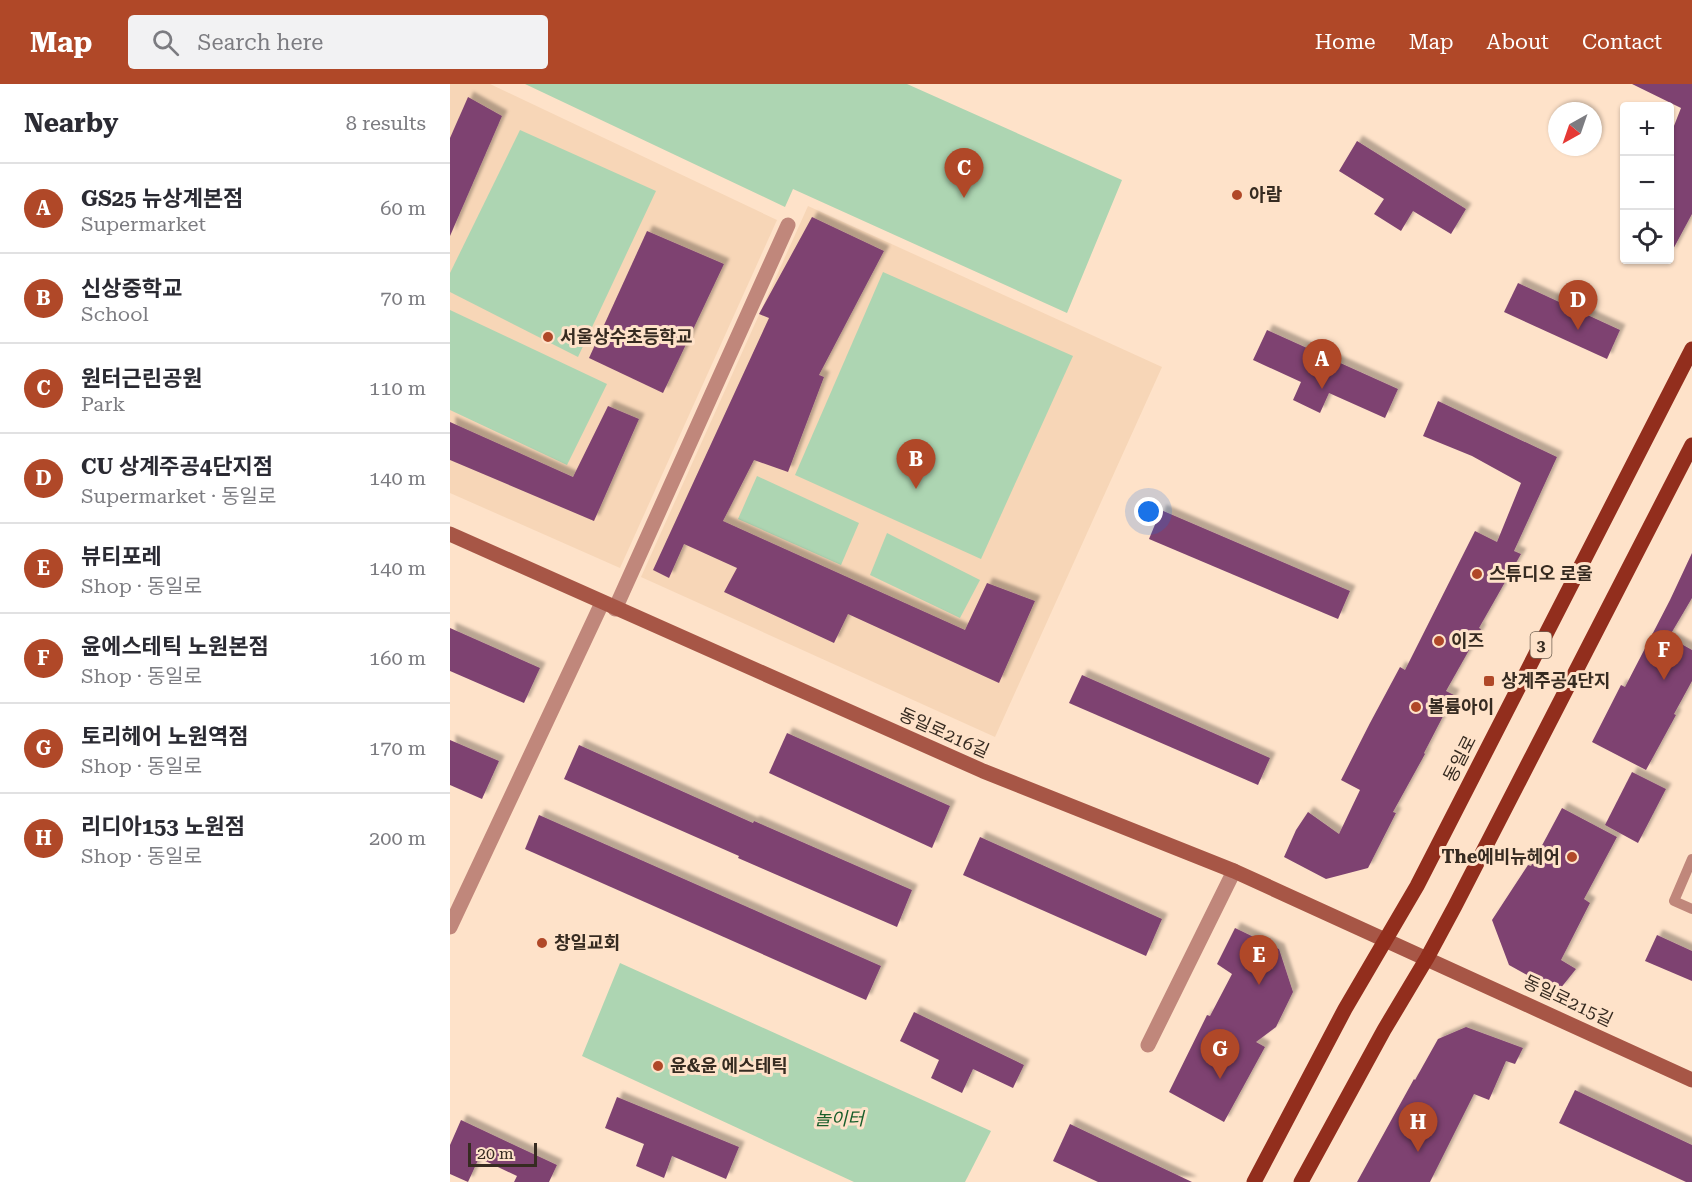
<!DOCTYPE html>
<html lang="en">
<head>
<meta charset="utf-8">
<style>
  :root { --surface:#fff; --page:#f2f2f3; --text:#2b2b33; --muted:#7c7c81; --line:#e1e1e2; --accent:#b04828 }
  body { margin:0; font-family:"Roboto Serif","Noto Sans KR",serif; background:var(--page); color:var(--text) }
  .controls { position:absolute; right:18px; top:18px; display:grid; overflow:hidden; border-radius:6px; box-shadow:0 2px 4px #0004 }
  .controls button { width:54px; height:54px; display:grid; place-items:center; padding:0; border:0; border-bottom:2px solid var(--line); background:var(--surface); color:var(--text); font:30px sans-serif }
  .compass { position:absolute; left:1098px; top:18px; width:54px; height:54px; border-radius:50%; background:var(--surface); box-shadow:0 2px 4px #0004; rotate:220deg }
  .scale { position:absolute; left:18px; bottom:15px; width:69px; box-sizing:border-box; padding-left:6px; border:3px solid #362b21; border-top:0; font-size:16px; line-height:21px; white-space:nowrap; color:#362b21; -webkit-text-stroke:4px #fee2c9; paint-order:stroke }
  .you { position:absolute; left:699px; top:428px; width:21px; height:21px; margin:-15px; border:4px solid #fff; border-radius:50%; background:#1a73e8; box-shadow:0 0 0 9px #1a73e833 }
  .badge { display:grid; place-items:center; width:39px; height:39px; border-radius:50%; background:var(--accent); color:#fff; font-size:20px; font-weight:700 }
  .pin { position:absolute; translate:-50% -50px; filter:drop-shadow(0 2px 3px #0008) }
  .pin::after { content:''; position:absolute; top:32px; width:21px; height:18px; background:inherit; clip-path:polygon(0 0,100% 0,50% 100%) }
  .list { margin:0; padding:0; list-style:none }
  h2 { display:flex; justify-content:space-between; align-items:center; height:78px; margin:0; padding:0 24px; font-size:26px }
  h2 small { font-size:20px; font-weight:400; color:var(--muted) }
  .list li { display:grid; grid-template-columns:39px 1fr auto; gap:18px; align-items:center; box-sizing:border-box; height:90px; padding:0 24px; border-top:2px solid var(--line) }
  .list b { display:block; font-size:22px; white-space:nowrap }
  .list p { margin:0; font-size:20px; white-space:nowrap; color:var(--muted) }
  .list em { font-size:20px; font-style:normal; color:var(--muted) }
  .icon { flex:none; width:33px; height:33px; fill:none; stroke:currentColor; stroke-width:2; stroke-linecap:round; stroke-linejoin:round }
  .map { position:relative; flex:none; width:1242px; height:1098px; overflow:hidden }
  header { display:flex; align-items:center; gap:36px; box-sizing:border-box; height:84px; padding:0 30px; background:var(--accent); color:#fff }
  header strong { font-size:28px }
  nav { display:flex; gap:33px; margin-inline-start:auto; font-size:21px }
  .search { width:420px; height:54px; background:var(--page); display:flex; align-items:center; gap:15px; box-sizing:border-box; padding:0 21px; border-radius:6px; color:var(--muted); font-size:22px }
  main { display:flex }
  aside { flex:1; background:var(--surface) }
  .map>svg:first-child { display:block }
  .built { fill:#f7d6b7 }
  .green { fill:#add5b2 }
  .building { fill:#7e4371; filter:url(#shadow) }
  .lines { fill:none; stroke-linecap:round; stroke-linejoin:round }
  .lane { stroke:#c0877b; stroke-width:10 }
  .street { stroke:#c0877b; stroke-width:15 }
  .secondary { stroke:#a75646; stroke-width:15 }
  .primary { stroke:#922e1d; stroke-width:15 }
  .poi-dot { fill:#b04828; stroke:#fee2c9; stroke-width:2 }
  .labels { text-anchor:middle; stroke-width:6; stroke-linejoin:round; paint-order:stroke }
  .shield { fill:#fee2c9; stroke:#726253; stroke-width:1.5 }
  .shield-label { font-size:16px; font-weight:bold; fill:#362b21 }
  .poi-label { font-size:18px; font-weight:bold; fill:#362b21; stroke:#fee2c9; text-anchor:start }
  .street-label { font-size:18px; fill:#362b21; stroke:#fee2c9 }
  .park-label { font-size:18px; font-style:italic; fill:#185e2b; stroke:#fee2c9 }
</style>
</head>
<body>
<header>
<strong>Map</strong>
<div class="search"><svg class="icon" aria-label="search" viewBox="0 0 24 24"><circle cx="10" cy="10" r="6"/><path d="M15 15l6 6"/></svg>Search here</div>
<nav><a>Home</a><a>Map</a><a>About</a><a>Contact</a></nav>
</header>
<main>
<aside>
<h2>Nearby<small>8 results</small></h2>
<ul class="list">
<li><span class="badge">A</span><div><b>GS25 뉴상계본점</b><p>Supermarket</p></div><em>60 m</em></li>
<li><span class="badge">B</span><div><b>신상중학교</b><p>School</p></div><em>70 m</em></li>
<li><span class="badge">C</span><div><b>원터근린공원</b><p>Park</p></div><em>110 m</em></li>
<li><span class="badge">D</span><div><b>CU 상계주공4단지점</b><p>Supermarket · 동일로</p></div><em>140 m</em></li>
<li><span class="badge">E</span><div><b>뷰티포레</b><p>Shop · 동일로</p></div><em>140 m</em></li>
<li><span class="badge">F</span><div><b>윤에스테틱 노원본점</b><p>Shop · 동일로</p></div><em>160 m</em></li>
<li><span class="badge">G</span><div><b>토리헤어 노원역점</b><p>Shop · 동일로</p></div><em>170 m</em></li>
<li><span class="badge">H</span><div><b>리디아153 노원점</b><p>Shop · 동일로</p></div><em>200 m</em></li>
</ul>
</aside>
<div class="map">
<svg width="1242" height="1098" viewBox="0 0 1242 1098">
  <defs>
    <filter id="shadow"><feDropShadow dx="5.5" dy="-5.5" stdDeviation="1.5" flood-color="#0004"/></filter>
  </defs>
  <rect width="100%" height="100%" fill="#fee2c9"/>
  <g class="built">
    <polygon points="0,0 40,0 327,136 170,484 0,409"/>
    <polygon points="358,122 712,283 545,653 191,493"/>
  </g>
  <g class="green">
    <polygon points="75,0 457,0 672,96 617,229 343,105 335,123"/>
    <polygon points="70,46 206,107 128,273 0,208 0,189"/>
    <polygon points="433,188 623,272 531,475 345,391"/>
    <polygon points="0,226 157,300 117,381 0,326"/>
    <polygon points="307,392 409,439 391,481 288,435"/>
    <polygon points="437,449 530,496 510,534 420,491"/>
    <polygon points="170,879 541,1047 515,1098 404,1098 132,972"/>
  </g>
  <g class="building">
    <polygon points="1182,0 1242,0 1242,130 1220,171 1220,52 1231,24"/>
    <polygon points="18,13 52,32 0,152 0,54"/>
    <polygon points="907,57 1016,125 1001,150 963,127 951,147 924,130 934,115 889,87"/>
    <polygon points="362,133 434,167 369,291 374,293 338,388 304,376 273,437 515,546 537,499 585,517 549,599 398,530 384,559 274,508 287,484 234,460 219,494 203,486 319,234 309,230"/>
    <polygon points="197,147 274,180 213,309 139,274"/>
    <polygon points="1068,199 1170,246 1157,275 1054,228"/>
    <polygon points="817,246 948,305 935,334 879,309 870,329 843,316 851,298 803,276"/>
    <polygon points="988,317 1107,373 1064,467 1071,470 1029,544 1031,545 996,607 1004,611 974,669 975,670 943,728 946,729 918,784 876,795 834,773 846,746 858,728 889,750 910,706 891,696 920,639 950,583 955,586 1025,447 1047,458 1071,399 1022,372 973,352"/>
    <polygon points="158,322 189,335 144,437 0,376 0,338 123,393"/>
    <polygon points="711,426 900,507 888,535 699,455"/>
    <polygon points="1242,469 1242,514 1219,553 1242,566 1242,597 1224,630 1226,631 1196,686 1142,658 1171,601 1175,603 1220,516"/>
    <polygon points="0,544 90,584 74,619 0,587"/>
    <polygon points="632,591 820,674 808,701 619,619"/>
    <polygon points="337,649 500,722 482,764 319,689"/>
    <polygon points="0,656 49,677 32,715 0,701"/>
    <polygon points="129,661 303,739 304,737 462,806 447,843 288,774 289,772 114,695"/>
    <polygon points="1182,688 1216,705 1188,759 1155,741"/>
    <polygon points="1112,724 1167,753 1134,815 1140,819 1111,876 1126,885 1110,905 1088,897 1059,881 1042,836 1078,781 1081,782"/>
    <polygon points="89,731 431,882 416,916 75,765"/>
    <polygon points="530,753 712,835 696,872 513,791"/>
    <polygon points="785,844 829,865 843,908 826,943 806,958 815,963 774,1038 719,1008 757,931 760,932 782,890 767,880"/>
    <polygon points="1207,851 1242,867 1242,897 1195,877"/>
    <polygon points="464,928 574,981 563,1004 523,985 512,1009 481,994 489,976 450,957"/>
    <polygon points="1016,943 1073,964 1065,980 1056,977 1039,1016 1024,1010 980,1098 907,1098 964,995 965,996 988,955"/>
    <polygon points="1125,1006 1242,1061 1242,1098 1236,1098 1109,1039"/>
    <polygon points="167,1013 289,1063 276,1095 222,1072 214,1094 186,1082 194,1060 155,1044"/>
    <polygon points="11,1036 107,1081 99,1098 64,1098 67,1092 29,1074 18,1098 0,1090 0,1061"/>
    <polygon points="620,1040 742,1098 648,1098 603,1077"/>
  </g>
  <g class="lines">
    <polyline class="lane" points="1242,775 1224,817 1242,825"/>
    <g class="street">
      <polyline points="165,525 338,141"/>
      <polyline points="0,843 152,519"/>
      <polyline points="698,961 784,787"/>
    </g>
    <polyline class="secondary" points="0,450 533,687 784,787 1242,996"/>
    <g class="primary">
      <polyline points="804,1098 895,925 967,802 1242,265"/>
      <polyline points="851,1098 934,946 977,874 1005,822 1242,361"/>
    </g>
  </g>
  <g class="poi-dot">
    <circle cx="787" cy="111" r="6"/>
    <circle cx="98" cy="253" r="6"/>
    <circle cx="1027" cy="490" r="6"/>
    <circle cx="989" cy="557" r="6"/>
    <rect x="1033" y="591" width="12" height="12" rx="3"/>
    <circle cx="966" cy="623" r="6"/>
    <circle cx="1122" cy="773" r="6"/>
    <circle cx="92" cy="859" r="6"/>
    <circle cx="208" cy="982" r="6"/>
  </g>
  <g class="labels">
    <rect class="shield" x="1080.5" y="548" width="21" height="26" rx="4.5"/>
    <g class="shield-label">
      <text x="1091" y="567">3</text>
    </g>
    <g class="poi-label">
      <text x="799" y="117">아람</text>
      <text x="110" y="259">서울상수초등학교</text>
      <text x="1039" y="496">스튜디오 로울</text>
      <text x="1001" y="563">이즈</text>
      <text x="1051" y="603">상계주공4단지</text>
      <text x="978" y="629">볼륨아이</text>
      <text x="1110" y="779" text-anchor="end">The에비뉴헤어</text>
      <text x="104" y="865">창일교회</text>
      <text x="220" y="988">윤&amp;윤 에스테틱</text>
    </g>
    <g class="street-label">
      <text transform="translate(494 649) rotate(24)" y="6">동일로216길</text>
      <text transform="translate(1010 675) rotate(-63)" y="6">동일로</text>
      <text transform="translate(1118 917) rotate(25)" y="6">동일로215길</text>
    </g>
    <g class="park-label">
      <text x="389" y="1041">놀이터</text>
    </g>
  </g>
</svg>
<div class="controls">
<button>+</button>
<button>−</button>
<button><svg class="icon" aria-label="locate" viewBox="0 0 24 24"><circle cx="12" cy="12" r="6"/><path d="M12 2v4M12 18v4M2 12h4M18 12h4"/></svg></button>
</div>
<svg class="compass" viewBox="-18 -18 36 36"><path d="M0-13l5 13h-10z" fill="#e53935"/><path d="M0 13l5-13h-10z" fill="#7c7c81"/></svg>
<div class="scale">20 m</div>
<div class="you"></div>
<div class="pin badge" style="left:872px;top:305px">A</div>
<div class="pin badge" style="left:466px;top:405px">B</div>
<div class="pin badge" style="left:514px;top:114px">C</div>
<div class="pin badge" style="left:1128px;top:246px">D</div>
<div class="pin badge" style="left:809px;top:901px">E</div>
<div class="pin badge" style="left:1214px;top:596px">F</div>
<div class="pin badge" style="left:770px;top:995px">G</div>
<div class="pin badge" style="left:968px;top:1068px">H</div>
</div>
</main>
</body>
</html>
